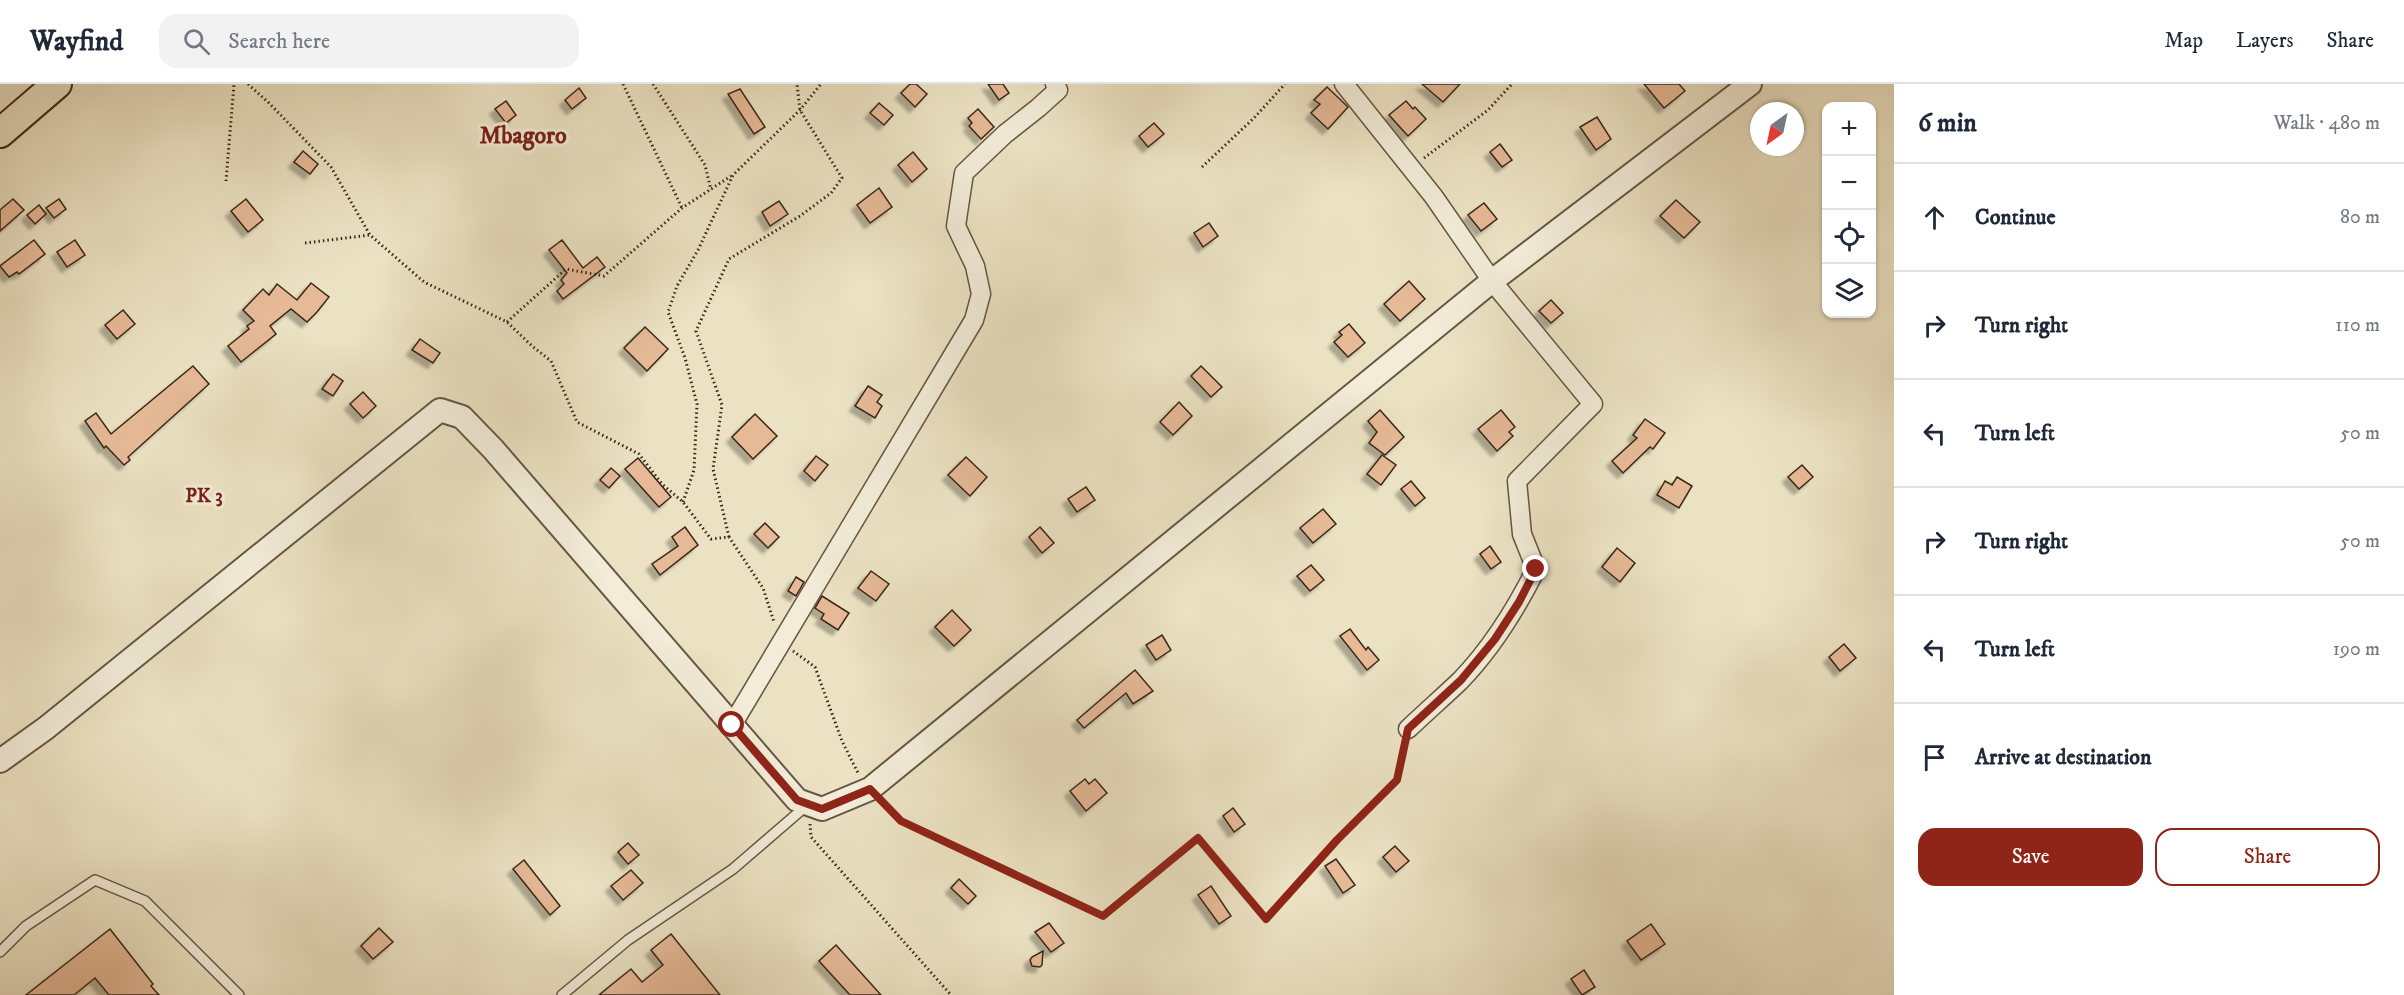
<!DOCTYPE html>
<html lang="en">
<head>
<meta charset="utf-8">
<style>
  :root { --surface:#fff; --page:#f2f2f3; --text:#1f2937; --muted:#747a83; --line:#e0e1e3; --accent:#8f2418 }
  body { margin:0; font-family:"IM FELL DW Pica",serif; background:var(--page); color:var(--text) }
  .controls { position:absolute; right:18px; top:18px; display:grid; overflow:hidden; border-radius:12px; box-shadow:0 2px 4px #0004 }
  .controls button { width:54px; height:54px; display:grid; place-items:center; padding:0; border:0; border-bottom:2px solid var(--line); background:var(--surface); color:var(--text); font:30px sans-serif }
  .compass { position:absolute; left:1750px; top:18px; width:54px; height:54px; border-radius:50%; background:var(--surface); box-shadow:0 2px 4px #0004; rotate:213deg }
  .stop { position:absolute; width:18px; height:18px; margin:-14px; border:4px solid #8f2418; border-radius:50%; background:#fff }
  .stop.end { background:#8f2418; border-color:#fff; box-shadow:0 2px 6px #0008 }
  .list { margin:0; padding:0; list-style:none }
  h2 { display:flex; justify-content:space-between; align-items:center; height:78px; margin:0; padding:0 24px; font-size:26px }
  h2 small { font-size:20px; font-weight:400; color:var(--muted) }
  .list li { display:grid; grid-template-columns:39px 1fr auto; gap:18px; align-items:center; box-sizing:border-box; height:108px; padding:0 24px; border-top:2px solid var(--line) }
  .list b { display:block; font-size:22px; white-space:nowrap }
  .list em { font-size:20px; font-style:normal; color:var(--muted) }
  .actions { display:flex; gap:12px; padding:18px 24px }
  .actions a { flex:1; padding:14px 0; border:2px solid var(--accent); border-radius:18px; text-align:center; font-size:21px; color:var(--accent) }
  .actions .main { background:var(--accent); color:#fff }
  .icon { flex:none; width:33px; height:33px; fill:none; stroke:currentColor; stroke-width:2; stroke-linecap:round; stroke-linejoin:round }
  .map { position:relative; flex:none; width:1894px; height:911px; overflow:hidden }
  header { display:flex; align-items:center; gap:36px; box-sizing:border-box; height:84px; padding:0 30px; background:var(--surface); border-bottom:2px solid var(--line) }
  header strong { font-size:28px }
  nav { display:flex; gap:33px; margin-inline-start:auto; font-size:21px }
  .search { width:420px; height:54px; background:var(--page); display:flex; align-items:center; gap:15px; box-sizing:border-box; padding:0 21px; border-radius:18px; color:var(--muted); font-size:22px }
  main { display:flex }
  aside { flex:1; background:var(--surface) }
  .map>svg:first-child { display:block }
  .building { fill:#e6b997; stroke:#3a2718; stroke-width:1.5; filter:url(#shadow) }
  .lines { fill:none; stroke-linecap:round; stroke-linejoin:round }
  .service-casing { stroke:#665643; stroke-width:12 }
  .minor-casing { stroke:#665643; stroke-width:21 }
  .tertiary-casing { stroke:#665643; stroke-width:26 }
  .primary-casing { stroke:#3a2718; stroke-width:32 }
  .path { stroke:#3a2718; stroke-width:3; stroke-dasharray:1.5 3; stroke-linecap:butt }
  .service { stroke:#f2ecd8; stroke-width:9 }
  .minor { stroke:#f2ecd8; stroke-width:18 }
  .tertiary { stroke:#f2ecd8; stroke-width:22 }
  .primary { stroke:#ebe2c3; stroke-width:28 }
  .route { stroke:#8f2418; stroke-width:8 }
  .labels { text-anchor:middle; stroke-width:6; stroke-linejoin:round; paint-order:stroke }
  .neighbourhood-label { font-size:20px; font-weight:bold; fill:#7a1f14; stroke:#f2ecd8 }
  .district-label { font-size:24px; font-weight:bold; fill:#7a1f14; stroke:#f2ecd8 }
</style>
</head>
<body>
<header>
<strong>Wayfind</strong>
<div class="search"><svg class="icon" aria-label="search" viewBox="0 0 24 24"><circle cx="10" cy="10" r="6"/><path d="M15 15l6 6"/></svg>Search here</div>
<nav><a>Map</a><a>Layers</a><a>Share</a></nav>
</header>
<main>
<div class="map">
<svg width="1894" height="911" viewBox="0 0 1894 911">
  <defs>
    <filter id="shadow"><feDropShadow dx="-5.5" dy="5.5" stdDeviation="1.5" flood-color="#0004"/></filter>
  </defs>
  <rect width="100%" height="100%" fill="#ebe2c3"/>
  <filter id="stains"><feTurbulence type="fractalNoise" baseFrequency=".00333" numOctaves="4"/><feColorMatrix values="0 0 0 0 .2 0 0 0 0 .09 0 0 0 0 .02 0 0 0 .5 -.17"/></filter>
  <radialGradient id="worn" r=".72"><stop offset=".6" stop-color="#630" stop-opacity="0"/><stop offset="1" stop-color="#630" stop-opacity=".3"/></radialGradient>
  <g class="building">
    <polygon points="910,0 916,0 927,10 915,23 901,9"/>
    <polygon points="988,0 1003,0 1009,9 999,16"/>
    <polygon points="1422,0 1460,0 1443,18"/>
    <polygon points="1644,0 1679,0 1685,7 1664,24"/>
    <polygon points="1327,3 1348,23 1328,45 1311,29 1320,20 1314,16"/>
    <polygon points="579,4 586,14 572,25 565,16"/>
    <polygon points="740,5 765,43 754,50 728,10"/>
    <polygon points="506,17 516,31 506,39 495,25"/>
    <polygon points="1406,17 1413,25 1415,23 1426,35 1408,52 1389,31"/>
    <polygon points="879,19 893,31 884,41 870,29"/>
    <polygon points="978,25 994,43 981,55 969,42 972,39 968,34"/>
    <polygon points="1597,33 1611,55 1596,66 1580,43"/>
    <polygon points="1154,39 1164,50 1148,63 1139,52"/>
    <polygon points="1500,60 1512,76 1502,83 1490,68"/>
    <polygon points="303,67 318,80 310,90 294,78"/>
    <polygon points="913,68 927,85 912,98 898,81"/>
    <polygon points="879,104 892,123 870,139 857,121"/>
    <polygon points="13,115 24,126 0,147 0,126"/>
    <polygon points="59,115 66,125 54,134 46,124"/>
    <polygon points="246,115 263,136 248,148 231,127"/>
    <polygon points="1676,116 1700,138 1684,154 1660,132"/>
    <polygon points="779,117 788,130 770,142 762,128"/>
    <polygon points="1484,119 1497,135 1481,147 1468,131"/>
    <polygon points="39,121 46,130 35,140 27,131"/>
    <polygon points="1209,139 1218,152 1203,163 1194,149"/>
    <polygon points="34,156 45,170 19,190 17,188 9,193 0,182"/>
    <polygon points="75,156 85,171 67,183 57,168"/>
    <polygon points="562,156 583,184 597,173 605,183 563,215 557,207 564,200 561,196 567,189 549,166"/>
    <polygon points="1409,197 1425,215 1400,237 1384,220"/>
    <polygon points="311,199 329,213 317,228 307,238 291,225 270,242 276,250 241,278 228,262 249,245 247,242 254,237 243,226 263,205 269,211 277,200 297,216"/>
    <polygon points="1551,216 1563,229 1551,239 1539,227"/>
    <polygon points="123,226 135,240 117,255 105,241"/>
    <polygon points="1349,240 1365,259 1348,273 1334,258 1342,251 1339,248"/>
    <polygon points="645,243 668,265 647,287 624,264"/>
    <polygon points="420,255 440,269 433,279 412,266"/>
    <polygon points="193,282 209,300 128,373 130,376 124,381 106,362 104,364 85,337 96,329 111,350"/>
    <polygon points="1201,282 1222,303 1211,313 1191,292"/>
    <polygon points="333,290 343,297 333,312 322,305"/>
    <polygon points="868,302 882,311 877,318 882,322 875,334 855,322"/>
    <polygon points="363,308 376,322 363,334 350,320"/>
    <polygon points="1179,318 1192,332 1173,351 1160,338"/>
    <polygon points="1380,326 1404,353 1385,371 1369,359 1377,348 1368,337"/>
    <polygon points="1501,326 1515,343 1509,348 1513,352 1497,367 1478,345"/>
    <polygon points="755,330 777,352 753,375 732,353"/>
    <polygon points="1645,335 1665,349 1653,365 1650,363 1623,389 1612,377 1637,354 1633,351"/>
    <polygon points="1382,371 1396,381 1381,401 1367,390"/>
    <polygon points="816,372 828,381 815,397 804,387"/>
    <polygon points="966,373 987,393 970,412 948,391"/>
    <polygon points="638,374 671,413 659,423 625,385"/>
    <polygon points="1802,381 1813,393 1799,405 1788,393"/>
    <polygon points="611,384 620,392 609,404 600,396"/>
    <polygon points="1677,393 1692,402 1679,424 1657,411 1665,397 1672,401"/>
    <polygon points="1411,397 1425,414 1415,422 1401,405"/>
    <polygon points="1086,403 1095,416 1077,428 1068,415"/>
    <polygon points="1323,425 1336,440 1313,459 1300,444"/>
    <polygon points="765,439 779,453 768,464 754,450"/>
    <polygon points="685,443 698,461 660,491 652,480 678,462 672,453"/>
    <polygon points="1040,443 1054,459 1042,469 1029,453"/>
    <polygon points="1490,462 1501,478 1491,485 1480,470"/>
    <polygon points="1617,464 1635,479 1620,498 1602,483"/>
    <polygon points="1311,481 1324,496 1310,507 1297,492"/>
    <polygon points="871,487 889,500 876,517 858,504"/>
    <polygon points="796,493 804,498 796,512 788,507"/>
    <polygon points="822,512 849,529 838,546 821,535 824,530 815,524"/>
    <polygon points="952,526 971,546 954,562 935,543"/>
    <polygon points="1350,545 1366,566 1368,563 1379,576 1367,586 1340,552"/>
    <polygon points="1162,551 1171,566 1156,576 1146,561"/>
    <polygon points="1844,560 1856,574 1840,587 1829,573"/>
    <polygon points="1135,586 1153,607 1133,620 1126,609 1084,644 1077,636"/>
    <polygon points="1085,695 1089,700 1095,695 1107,709 1086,727 1070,707"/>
    <polygon points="1233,724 1245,740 1234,748 1223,732"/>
    <polygon points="628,759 639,771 628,780 618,768"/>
    <polygon points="1395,762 1409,777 1396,788 1383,773"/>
    <polygon points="1336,775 1355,801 1343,809 1325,782"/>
    <polygon points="524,776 560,822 550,831 513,785"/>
    <polygon points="631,786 643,799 623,816 611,802"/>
    <polygon points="959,795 976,812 968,820 951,804"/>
    <polygon points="1211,802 1231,832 1219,840 1198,811"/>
    <polygon points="1049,839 1064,859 1051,868 1035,848"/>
    <polygon points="1651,840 1665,860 1641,876 1627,857"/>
    <polygon points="379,844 393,858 373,875 361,862"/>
    <polygon points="110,845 153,900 151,902 159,911 109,911 95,894 74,911 26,911"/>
    <polygon points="671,850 720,911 599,911 631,885 642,898 663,881 651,866"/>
    <polygon points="836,861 881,911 850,911 819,877"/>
    <polygon points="1043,867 1042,881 1040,883 1032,882 1030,876 1032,873"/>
    <polygon points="1584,886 1595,903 1582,911 1571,895"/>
  </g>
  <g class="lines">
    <defs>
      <g id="service">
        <polyline points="0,868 26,842 95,796 145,817 239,911"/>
        <polyline points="562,911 628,856 733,785 806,722"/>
      </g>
      <g id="minor">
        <path d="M 1344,0 L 1434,113 L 1492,197 L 1593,320 L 1517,397 L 1522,450 L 1536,485 C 1516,525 1492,564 1460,597 C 1443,613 1425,629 1408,645"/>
        <polyline points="732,641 974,236 981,210 975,182 956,142 964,89 1005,50 1038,24 1058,6 1055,0"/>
      </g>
      <polyline id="tertiary" points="0,677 46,644 440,326 462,333 493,365 797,716 822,725 870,705 1492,197 1750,0"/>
      <polyline id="primary" points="0,49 57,0"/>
    </defs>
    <use href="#service" class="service-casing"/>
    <use href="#minor" class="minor-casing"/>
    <use href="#tertiary" class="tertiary-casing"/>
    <use href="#primary" class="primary-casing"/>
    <g class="path">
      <polyline points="248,0 268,18 331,83 370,151 424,198 507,238 532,262 551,277 577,338 639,370 662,400 683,418 711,455 729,453 763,504 774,538"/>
      <polyline points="623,0 682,124"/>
      <polyline points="653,0 705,81 711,106"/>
      <polyline points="1424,74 1488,26 1512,0"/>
      <polyline points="1202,83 1254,34 1285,0"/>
      <polyline points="226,97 234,0"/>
      <polyline points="305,159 370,151"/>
      <polyline points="507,238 566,185 604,192 682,124 731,92"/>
      <polyline points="683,418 694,386 697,320 685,274 668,228 677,202 698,166 733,91 800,26 821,0"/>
      <polyline points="729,453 713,385 722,321 696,247 729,175 800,132 831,109 842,94 800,26 797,0"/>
      <polyline points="793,567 815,583 842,657 859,691"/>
      <polyline points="883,719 901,737 1103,832 1198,755 1266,835 1337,756 1397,696 1405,661"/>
      <polyline points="810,740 811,753 951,911"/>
    </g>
    <use href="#service" class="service"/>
    <use href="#minor" class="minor"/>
    <use href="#tertiary" class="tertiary"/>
    <use href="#primary" class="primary"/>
  </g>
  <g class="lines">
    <polyline class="route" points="732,641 797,716 822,725 870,705 901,737 1103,832 1198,754 1266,835 1337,756 1397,696 1408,645 1461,596 1495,555 1519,518 1536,485"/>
  </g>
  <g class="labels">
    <g class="neighbourhood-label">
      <text x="204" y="418">PK 3</text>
    </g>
    <g class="district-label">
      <text x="523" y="59">Mbagoro</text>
    </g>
  </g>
  <rect width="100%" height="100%" filter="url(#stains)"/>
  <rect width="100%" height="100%" fill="url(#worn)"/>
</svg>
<div class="controls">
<button>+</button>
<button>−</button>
<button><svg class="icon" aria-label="locate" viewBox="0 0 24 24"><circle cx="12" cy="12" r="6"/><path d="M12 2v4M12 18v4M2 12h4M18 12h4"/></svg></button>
<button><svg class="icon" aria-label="layers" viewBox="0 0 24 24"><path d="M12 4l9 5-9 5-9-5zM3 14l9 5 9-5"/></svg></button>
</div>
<svg class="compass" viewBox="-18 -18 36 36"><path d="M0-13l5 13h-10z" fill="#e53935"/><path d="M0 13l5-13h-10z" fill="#747a83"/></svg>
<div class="stop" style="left:732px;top:641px"></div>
<div class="stop end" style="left:1536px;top:485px"></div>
</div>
<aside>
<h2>6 min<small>Walk · 480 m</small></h2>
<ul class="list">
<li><svg class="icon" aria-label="ahead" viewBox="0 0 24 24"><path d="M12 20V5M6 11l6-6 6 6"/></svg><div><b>Continue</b></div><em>80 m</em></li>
<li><svg class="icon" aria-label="right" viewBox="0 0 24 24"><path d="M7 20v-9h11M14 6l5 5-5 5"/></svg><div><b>Turn right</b></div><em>110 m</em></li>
<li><svg class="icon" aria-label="left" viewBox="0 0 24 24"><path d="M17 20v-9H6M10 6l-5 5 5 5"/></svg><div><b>Turn left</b></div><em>50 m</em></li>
<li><svg class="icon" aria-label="right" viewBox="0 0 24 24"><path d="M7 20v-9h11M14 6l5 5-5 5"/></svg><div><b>Turn right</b></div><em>50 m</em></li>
<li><svg class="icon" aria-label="left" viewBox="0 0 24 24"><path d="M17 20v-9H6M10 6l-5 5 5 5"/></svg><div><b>Turn left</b></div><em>190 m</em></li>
<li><svg class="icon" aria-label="arrive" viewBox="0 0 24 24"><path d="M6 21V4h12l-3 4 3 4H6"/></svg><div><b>Arrive at destination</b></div></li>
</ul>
<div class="actions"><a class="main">Save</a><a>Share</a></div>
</aside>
</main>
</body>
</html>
